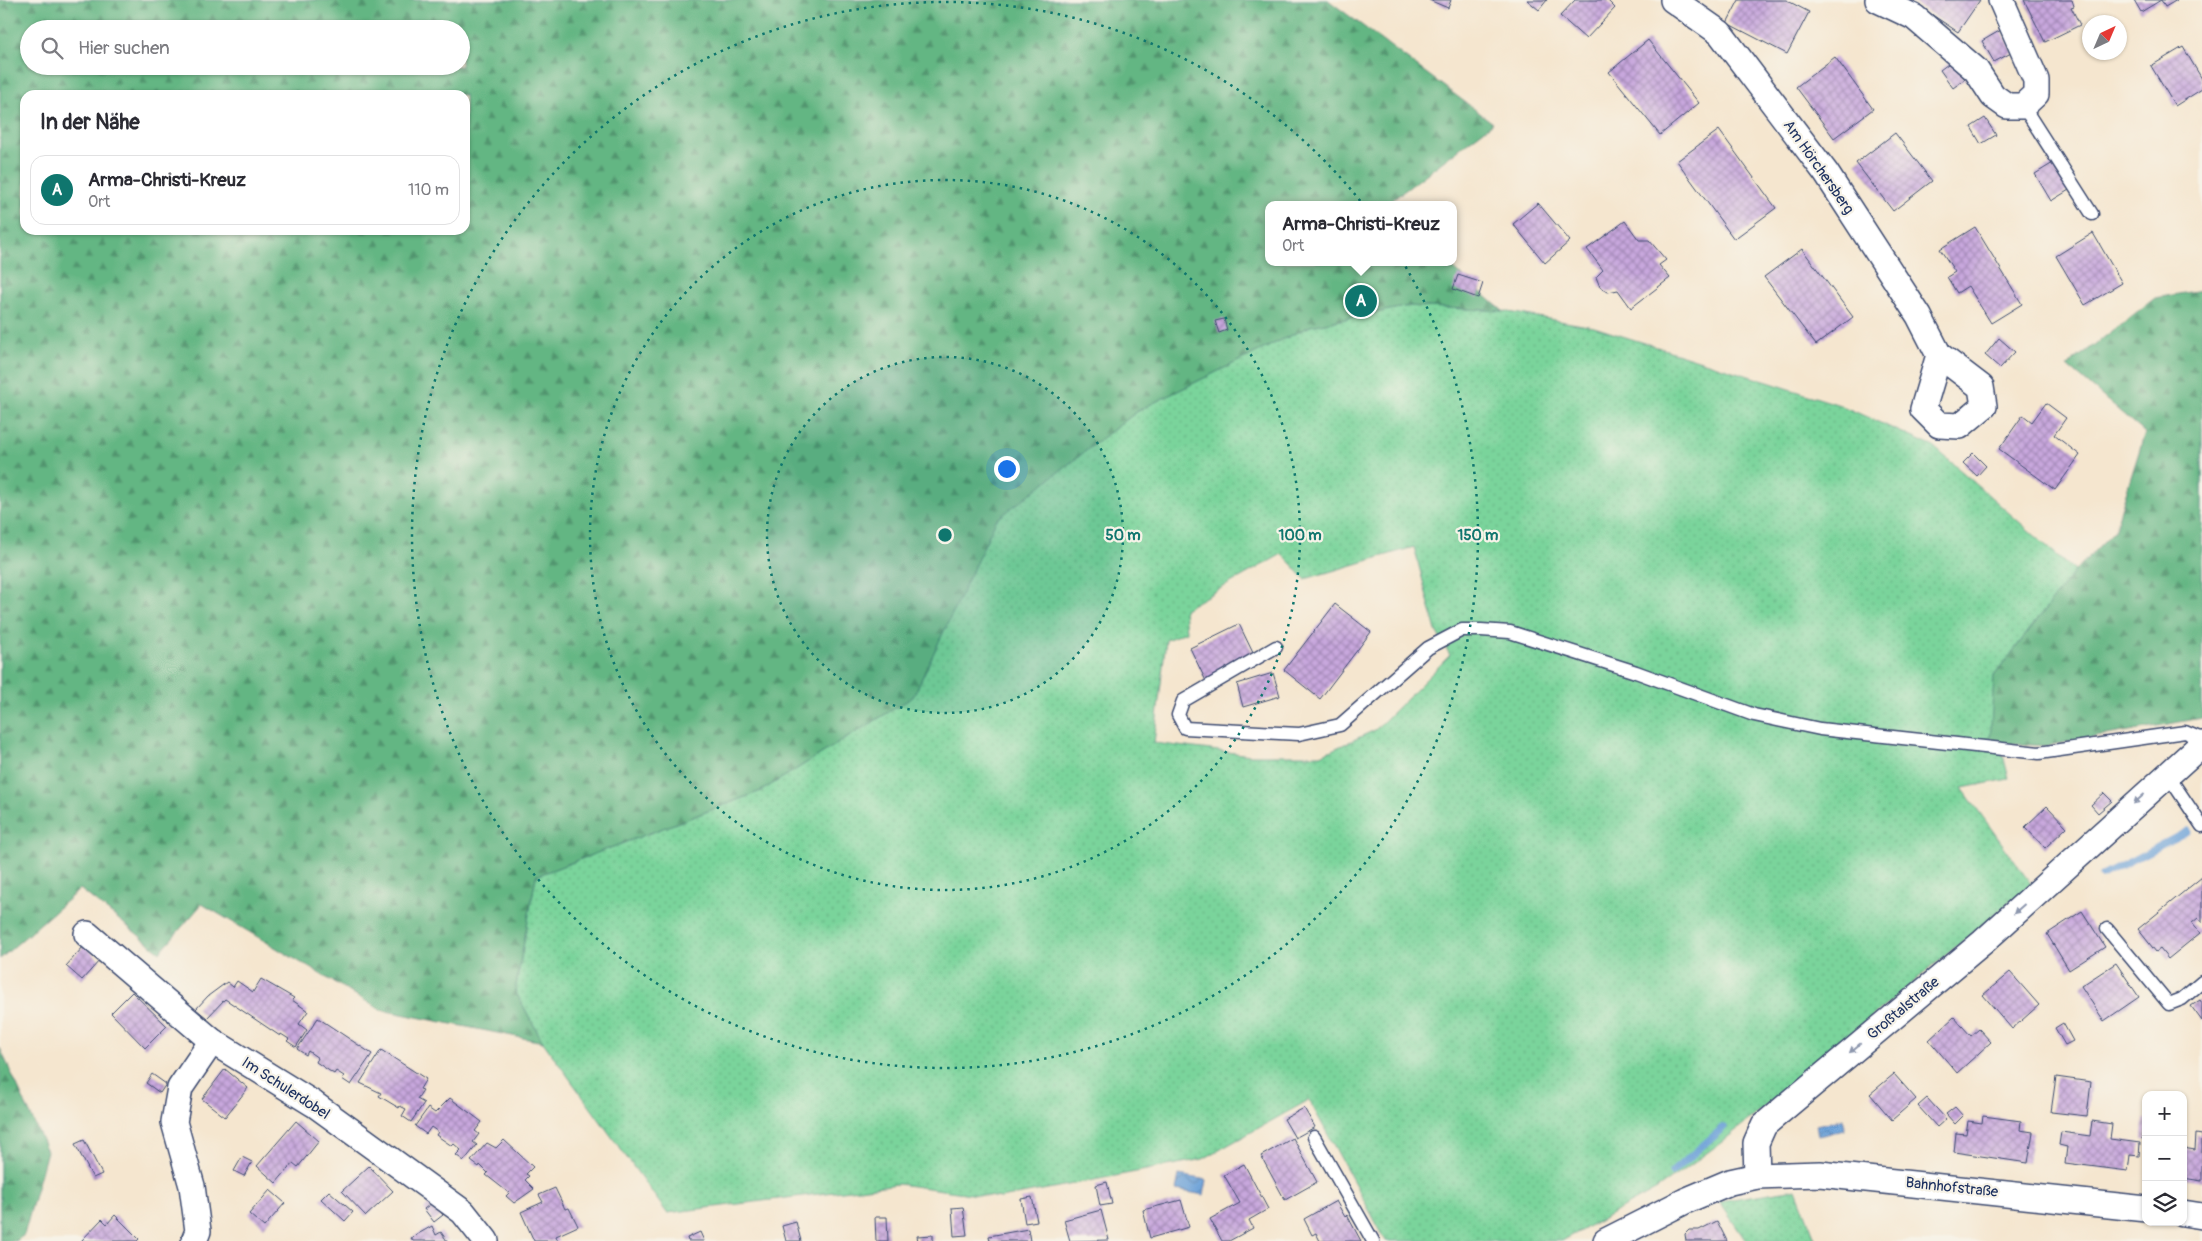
<!DOCTYPE html>
<html lang="de">
<head>
<meta charset="utf-8">
<style>
  :root { --surface:#fff; --page:#f2f2f3; --text:#2b2b33; --muted:#7c7c81; --line:#e1e1e2; --accent:#0f766e }
  body { margin:0; font-family:Pangolin,sans-serif; background:var(--page); color:var(--text) }
  .controls { position:absolute; right:15px; bottom:15px; display:grid; overflow:hidden; border-radius:10px; box-shadow:0 1px 4px #0004 }
  .controls button { width:45px; height:45px; display:grid; place-items:center; padding:0; border:0; border-bottom:1px solid var(--line); background:var(--surface); color:var(--text); font:25px sans-serif }
  .compass { position:absolute; left:2082px; top:15px; width:45px; height:45px; border-radius:50%; background:var(--surface); box-shadow:0 1px 4px #0004; rotate:44deg }
  .you { position:absolute; left:1006px; top:468px; width:18px; height:18px; margin:-12px; border:4px solid #fff; border-radius:50%; background:#1a73e8; box-shadow:0 0 0 8px #1a73e833 }
  .badge { display:grid; place-items:center; width:32px; height:32px; border-radius:50%; background:var(--accent); color:#fff; font-size:16px; font-weight:700 }
  .pin { position:absolute; translate:-50% -50%; border:2px solid #fff; box-shadow:0 1px 5px #0006 }
  .popup { position:absolute; left:1265px; top:201px; width:192px; height:65px; box-sizing:border-box; display:grid; place-content:center; border-radius:10px; background:var(--surface); filter:drop-shadow(0 1px 4px #0005); font-size:16px; white-space:nowrap; color:var(--muted) }
  .popup b { font-size:19px; color:var(--text) }
  .popup::after { content:''; position:absolute; left:50%; top:100%; margin-left:-10px; border:10px solid transparent; border-top-color:var(--surface) }
  .list { margin:0; padding:0; list-style:none }
  h2 { display:flex; justify-content:space-between; align-items:center; height:65px; margin:0; padding:0 20px; font-size:21px }
  h2 small { font-size:16px; font-weight:400; color:var(--muted) }
  .list li { display:grid; grid-template-columns:32px 1fr auto; gap:15px; align-items:center; box-sizing:border-box; height:70px; margin:0 10px 10px; padding:0 10px; border:1px solid var(--line); border-radius:15px }
  .list b { display:block; font-size:19px; white-space:nowrap }
  .list p { margin:0; font-size:16px; white-space:nowrap; color:var(--muted) }
  .list em { font-size:16px; font-style:normal; color:var(--muted) }
  .icon { flex:none; width:28px; height:28px; fill:none; stroke:currentColor; stroke-width:2; stroke-linecap:round; stroke-linejoin:round }
  .map { position:relative; flex:none; width:2202px; height:1241px; overflow:hidden }
  .search { position:absolute; background:var(--surface); box-shadow:0 1px 4px #0004; left:20px; top:20px; width:450px; height:55px; display:flex; align-items:center; gap:12px; box-sizing:border-box; padding:0 18px; border-radius:28px; color:var(--muted); font-size:19px }
  .panel { position:absolute; background:var(--surface); box-shadow:0 1px 4px #0004; left:20px; top:90px; width:450px; height:145px; border-radius:15px }
  .map>svg:first-child { display:block }
  .green { fill:url(#green-dots); stroke:#4a827c; fill-rule:evenodd }
  .forest { fill:url(#forest-firs); stroke:#3f7270; fill-rule:evenodd }
  .water { fill:url(#water-waves); stroke:#43689b }
  .lines { fill:none; stroke-linecap:round; stroke-linejoin:round }
  .stream { stroke:#6ba0d8; stroke-width:7 }
  .building { fill:url(#building-cross-hatch) }
  .lane-casing { stroke:#3c4a6f; stroke-width:15 }
  .street-casing { stroke:#3c4a6f; stroke-width:28 }
  .lane { stroke:#fff; stroke-width:12 }
  .street { stroke:#fff; stroke-width:25 }
  .oneway { fill:#8d97ae }
  .ring { fill:none; stroke:#0f766e; stroke-width:2.5; stroke-dasharray:2.5 5 }
  .labels { text-anchor:middle; stroke-width:4.5; stroke-linejoin:round; paint-order:stroke }
  .street-label { font-size:15px; fill:#1b2f5e; stroke:#f7f3e8 }
  .centre { fill:#0f766e; stroke:#f7f3e8; stroke-width:2.5 }
  .ring-label { font-size:15px; text-anchor:middle; font-weight:bold; fill:#0f766e; stroke:#f7f3e8; stroke-width:4.5; stroke-linejoin:round; paint-order:stroke }
</style>
</head>
<body>
<div class="map">
<svg width="2202" height="1241" viewBox="0 0 2202 1241">
  <defs>
    <pattern id="green-dots" width="8" height="8" patternUnits="userSpaceOnUse" patternTransform="scale(1.25)"><rect width="8" height="8" fill="#7ad49b"/><path d="M2 2h.1M6 6h.1" fill="none" stroke="#69b688" stroke-width="1.8" stroke-linecap="round"/></pattern>
    <pattern id="forest-firs" width="22" height="20" patternUnits="userSpaceOnUse" patternTransform="scale(1.25)"><rect width="22" height="20" fill="#63b683"/><path d="M5 1l3.5 6h-7zM16 11l3.5 6h-7z" fill="#51946e"/></pattern>
    <pattern id="water-waves" width="16" height="10" patternUnits="userSpaceOnUse" patternTransform="scale(1.25)"><rect width="16" height="10" fill="#6ba0d8"/><path d="M0 5q4-4 8 0t8 0" fill="none" stroke="#5783b2"/></pattern>
    <pattern id="building-cross-hatch" width="8" height="8" patternUnits="userSpaceOnUse" patternTransform="scale(1.25)"><rect width="8" height="8" fill="#c8a7dd"/><path d="M0 0l8 8M0 8l8-8" fill="none" stroke="#a288b6"/></pattern>
  </defs>
  <rect width="100%" height="100%" fill="#f7f3e8"/>
  <filter id="ink" filterUnits="userSpaceOnUse"><feTurbulence type="fractalNoise" baseFrequency=".02" numOctaves="2"/><feDisplacementMap in="SourceGraphic" scale="10" xChannelSelector="R" yChannelSelector="G"/><feConvolveMatrix kernelMatrix="1 2 1 2 8 2 1 2 1" color-interpolation-filters="sRGB"/></filter>
  <filter id="wash" filterUnits="userSpaceOnUse"><feTurbulence type="fractalNoise" baseFrequency=".0096" numOctaves="4" result="noise"/><feDisplacementMap in="SourceGraphic" scale="20" xChannelSelector="R" yChannelSelector="G"/><feGaussianBlur stdDeviation="1.12" result="paint"/><feColorMatrix in="noise" values="0 0 0 0 0 0 0 0 0 0 0 0 0 0 0 0 0 1.4 0 .05"/><feComposite in="paint" operator="in"/></filter>
  <g filter="url(#wash)">
    <rect width="100%" height="100%" fill="#f5e6cf"/>
    <g class="green">
      <path d="M 1409,306 L 1503,311 L 1594,327 L 1840,405 L 1934,447 L 2075,571 L 1994,676 L 2003,755 L 2009,779 L 1962,788 L 2031,884 L 1722,1142 L 1657,1189 L 1562,1241 L 1386,1241 L 1309,1100 L 1203,1159 L 1001,1198 L 898,1184 L 667,1213 L 543,1042 L 515,991 L 536,876 L 761,791 L 913,697 L 996,520 L 1139,410 L 1310,326 ZM 1414,547 L 1436,631 L 1450,655 L 1375,730 L 1321,755 L 1251,755 L 1154,743 L 1166,640 L 1186,632 L 1184,609 L 1282,554 L 1305,579 Z"/>
      <polygon points="1796,1189 1816,1241 1746,1241 1719,1201"/>
    </g>
    <g class="forest">
      <path d="M 0,0 L 1328,0 L 1493,123 L 1386,205 L 1268,205 L 1268,262 L 1446,262 L 1503,311 L 1409,306 L 1310,326 L 1139,410 L 996,520 L 913,697 L 761,791 L 536,876 L 515,991 L 543,1042 L 381,1010 L 202,904 L 160,952 L 80,889 L 0,959 ZM 29,29 L 461,29 L 461,66 L 29,66 ZM 25,95 L 465,95 L 465,230 L 25,230 Z"/>
      <polygon points="2202,290 2202,718 2045,746 1990,742 1994,676 2075,571 2114,531 2145,433 2067,366 2155,298"/>
      <polygon points="0,1048 47,1151 24,1235 16,1241 0,1241"/>
    </g>
    <g class="water">
      <polygon points="1843,1119 1845,1130 1818,1136 1816,1125"/>
      <polygon points="1179,1175 1207,1180 1204,1195 1176,1190"/>
    </g>
    <g class="lines">
      <g class="stream">
        <polyline points="2102,876 2188,831"/>
        <polyline points="1672,1172 1724,1127"/>
      </g>
    </g>
    <g id="blocks">
      <g class="building">
        <polygon points="1429,0 1451,0 1448,8"/>
        <polygon points="1527,0 1547,0 1539,10"/>
        <polygon points="1575,0 1607,0 1615,8 1586,39 1560,16"/>
        <polygon points="1739,0 1786,0 1809,12 1787,54 1727,23"/>
        <polygon points="1910,0 1980,0 1958,32"/>
        <polygon points="2024,0 2072,0 2074,6 2071,7 2080,25 2045,42"/>
        <polygon points="2134,0 2177,0 2165,7 2161,0 2141,12"/>
        <polygon points="2001,30 2013,52 1994,62 1982,41"/>
        <polygon points="1648,40 1699,103 1660,135 1609,72"/>
        <polygon points="2183,47 2202,79 2202,89 2175,106 2151,66"/>
        <polygon points="1835,57 1873,109 1834,138 1796,87"/>
        <polygon points="1952,61 1965,79 1953,88 1940,70"/>
        <polygon points="1985,118 1996,135 1981,144 1971,127"/>
        <polygon points="1719,130 1776,208 1734,239 1677,161"/>
        <polygon points="1895,133 1932,181 1893,211 1856,163"/>
        <polygon points="2053,163 2069,190 2051,201 2035,174"/>
        <polygon points="1538,203 1570,241 1545,263 1513,224"/>
        <polygon points="1625,221 1639,240 1649,240 1666,260 1659,265 1670,278 1631,308 1618,290 1608,292 1600,287 1596,277 1603,270 1587,249"/>
        <polygon points="1975,227 2022,304 1991,323 1968,286 1957,293 1947,277 1955,272 1940,249"/>
        <polygon points="2093,233 2122,283 2085,305 2056,256"/>
        <polygon points="1802,249 1853,317 1816,345 1764,277"/>
        <polygon points="1458,275 1483,283 1478,298 1453,289"/>
        <polygon points="1224,319 1227,330 1219,333 1215,321"/>
        <polygon points="1999,338 2015,352 2000,368 1985,355"/>
        <polygon points="2046,403 2066,418 2054,435 2080,455 2055,490 1999,449 2023,415 2032,422"/>
        <polygon points="1973,453 1986,466 1977,476 1963,463"/>
        <polygon points="1335,604 1371,632 1320,699 1284,670"/>
        <polygon points="1239,624 1255,657 1206,681 1190,648"/>
        <polygon points="1273,673 1280,696 1243,707 1237,684"/>
        <polygon points="2104,793 2112,801 2098,813 2091,805"/>
        <polygon points="2047,806 2067,827 2045,848 2025,827"/>
        <polygon points="2202,877 2202,923 2198,918 2192,923 2200,933 2168,959 2160,949 2156,952 2138,929"/>
        <polygon points="2082,911 2105,947 2069,970 2047,934"/>
        <polygon points="84,946 100,960 82,980 66,966"/>
        <polygon points="2116,963 2139,997 2104,1021 2081,986"/>
        <polygon points="2010,972 2039,1005 2012,1029 1983,995"/>
        <polygon points="261,979 294,998 292,1000 308,1011 299,1024 307,1030 296,1047 287,1041 289,1039 281,1034 280,1036 225,999 207,1018 196,1009 208,996 227,982 233,987 237,981 253,992"/>
        <polygon points="132,992 167,1026 145,1048 111,1013"/>
        <polygon points="2200,1000 2202,1003 2202,1021 2191,1006"/>
        <polygon points="1954,1017 1971,1036 1979,1029 1991,1042 1957,1073 1929,1040"/>
        <polygon points="318,1018 372,1054 351,1085 342,1079 344,1076 336,1071 334,1074 316,1062 318,1058 308,1051 306,1055 297,1049"/>
        <polygon points="2063,1023 2073,1041 2065,1045 2055,1028"/>
        <polygon points="381,1050 426,1079 420,1089 423,1090 417,1099 424,1103 411,1122 402,1116 406,1109 400,1106 399,1108 379,1096 381,1093 360,1083"/>
        <polygon points="225,1069 248,1088 225,1117 202,1099"/>
        <polygon points="152,1074 166,1084 160,1093 146,1083"/>
        <polygon points="1894,1074 1916,1099 1892,1120 1870,1094"/>
        <polygon points="2056,1077 2091,1082 2087,1116 2051,1112"/>
        <polygon points="450,1098 482,1122 475,1131 479,1134 473,1142 477,1145 464,1161 456,1155 461,1150 454,1144 452,1146 436,1135 438,1132 431,1127 426,1134 415,1126 428,1108 435,1113"/>
        <polygon points="1927,1098 1946,1119 1937,1127 1918,1106"/>
        <polygon points="1955,1107 1963,1116 1955,1124 1946,1114"/>
        <polygon points="1304,1108 1315,1127 1295,1138 1284,1119"/>
        <polygon points="1983,1116 2021,1121 2020,1130 2033,1132 2028,1163 1954,1152 1956,1133 1966,1134 1968,1121 1982,1123"/>
        <polygon points="2143,1119 2146,1119 2146,1139 2142,1139"/>
        <polygon points="296,1121 319,1141 298,1167 293,1163 276,1183 257,1166"/>
        <polygon points="2092,1121 2112,1124 2110,1139 2140,1143 2139,1156 2130,1155 2128,1171 2065,1163 2067,1147 2059,1145 2061,1132 2090,1136"/>
        <polygon points="2196,1134 2202,1135 2202,1181 2183,1178 2183,1148 2195,1150"/>
        <polygon points="1293,1138 1317,1182 1285,1200 1261,1156"/>
        <polygon points="84,1140 102,1174 93,1178 75,1144"/>
        <polygon points="504,1140 533,1167 526,1174 529,1176 525,1180 534,1189 514,1203 506,1196 509,1193 486,1175 488,1173 480,1165 479,1167 471,1161 487,1143 496,1148"/>
        <polygon points="242,1157 252,1162 244,1176 234,1171"/>
        <polygon points="1244,1164 1268,1209 1249,1220 1253,1228 1229,1241 1222,1241 1210,1219 1240,1203 1224,1175"/>
        <polygon points="369,1166 393,1191 366,1216 342,1191"/>
        <polygon points="1107,1182 1112,1204 1100,1206 1096,1185"/>
        <polygon points="555,1188 565,1209 569,1208 578,1226 556,1236 558,1241 534,1241 521,1212 543,1202 539,1195"/>
        <polygon points="270,1190 285,1203 264,1227 249,1214"/>
        <polygon points="329,1191 353,1212 345,1221 321,1199"/>
        <polygon points="1032,1197 1037,1221 1025,1223 1021,1199"/>
        <polygon points="1181,1200 1189,1227 1150,1238 1143,1210"/>
        <polygon points="1336,1201 1345,1217 1347,1215 1361,1241 1320,1241 1316,1233 1312,1235 1304,1219"/>
        <polygon points="433,1202 443,1215 434,1222 424,1209"/>
        <polygon points="963,1207 967,1235 954,1236 952,1208"/>
        <polygon points="1101,1210 1109,1240 1070,1241 1064,1220"/>
        <polygon points="115,1215 139,1239 137,1241 81,1241 102,1219 107,1224"/>
        <polygon points="875,1217 887,1217 888,1241 876,1241"/>
        <polygon points="1717,1221 1727,1241 1686,1241 1685,1234 1689,1230 1699,1230"/>
        <polygon points="796,1222 801,1241 786,1241 782,1226"/>
        <polygon points="432,1226 436,1235 441,1232 447,1241 413,1241 411,1238"/>
        <polygon points="1028,1229 1030,1241 990,1241 989,1236"/>
        <polygon points="700,1232 704,1241 688,1241 687,1238"/>
        <polygon points="933,1235 933,1241 918,1241 917,1236"/>
      </g>
    </g>
  </g>
  <g filter="url(#ink)">
    <use href="#blocks" fill-opacity="0" stroke="#3c4a6f" stroke-width="1"/>
    <g class="lines">
      <defs>
        <g id="lane">
          <polyline points="2023,106 2092,214"/>
          <polyline points="1276,647 1183,701 1178,715 1185,728 1299,734 1340,725 1428,648 1462,630 1481,630 1510,632 1636,672 1754,715 1820,729 2039,753 2185,732 2202,739"/>
          <polyline points="2167,774 2202,826"/>
          <polyline points="2107,929 2169,1004 2182,999 2202,982"/>
          <polyline points="1314,1137 1373,1241"/>
        </g>
        <g id="street">
          <polyline points="1673,0 1720,33 1826,173 1919,316 1939,355 1981,387 1984,406 1960,426 1939,425 1923,409 1939,355"/>
          <polyline points="1878,0 1914,17 1976,70 1993,96 2007,106 2023,106 2036,94 2036,80 2001,0"/>
          <polyline points="87,934 212,1041 314,1104 463,1212 486,1241"/>
          <polyline points="1757,1176 1756,1143 1764,1125 1983,942 2202,744"/>
          <polyline points="2183,1213 2202,1216"/>
          <polyline points="194,1241 198,1231 192,1186 174,1122 180,1088 212,1041"/>
          <polyline points="1606,1241 1685,1201 1730,1182 1757,1176 1820,1174 2146,1209"/>
        </g>
      </defs>
      <use href="#lane" class="lane-casing"/>
      <use href="#street" class="street-casing"/>
      <use href="#lane" class="lane"/>
      <use href="#street" class="street"/>
    </g>
    <defs><path id="oneway-solid" d="M-6-.8H1V-3.2L6.5 0L1 3.2V.8H-6Z" transform="scale(1.25)"/></defs>
    <g class="oneway">
      <use href="#oneway-solid" transform="translate(2139 799) rotate(138)"/>
      <use href="#oneway-solid" transform="translate(2019 909) rotate(138)"/>
      <use href="#oneway-solid" transform="translate(1855 1048) rotate(140)"/>
    </g>
  </g>
  <circle cx="945" cy="535" r="178" fill="#0f766e" fill-opacity=".12"/>
  <g class="ring">
    <circle cx="945" cy="535" r="178"/>
    <circle cx="945" cy="535" r="355"/>
    <circle cx="945" cy="535" r="533"/>
  </g>
  <g class="labels">
    <g class="street-label">
      <text transform="translate(1819 167) rotate(55)" y="5">Am Hörchersberg</text>
      <text transform="translate(1903 1008) rotate(-40)" y="5">Großtalstraße</text>
      <text transform="translate(286 1088) rotate(33)" y="5">Im Schulerdobel</text>
      <text transform="translate(1952 1187) rotate(6)" y="5">Bahnhofstraße</text>
    </g>
  </g>
  <circle cx="945" cy="535" r="8" class="centre"/>
  <g class="ring-label">
    <text x="1123" y="540">50 m</text>
    <text x="1300" y="540">100 m</text>
    <text x="1478" y="540">150 m</text>
  </g>
</svg>
<div class="controls">
<button>+</button>
<button>−</button>
<button><svg class="icon" aria-label="layers" viewBox="0 0 24 24"><path d="M12 4l9 5-9 5-9-5zM3 14l9 5 9-5"/></svg></button>
</div>
<svg class="compass" viewBox="-18 -18 36 36"><path d="M0-13l5 13h-10z" fill="#e53935"/><path d="M0 13l5-13h-10z" fill="#7c7c81"/></svg>
<div class="you"></div>
<div class="pin badge" style="left:1361px;top:301px">A</div>
<div class="popup"><b>Arma-Christi-Kreuz</b>Ort</div>
<div class="search"><svg class="icon" aria-label="search" viewBox="0 0 24 24"><circle cx="10" cy="10" r="6"/><path d="M15 15l6 6"/></svg>Hier suchen</div>
<section class="panel">
<h2>In der Nähe<small></small></h2>
<ul class="list">
<li><span class="badge">A</span><div><b>Arma-Christi-Kreuz</b><p>Ort</p></div><em>110 m</em></li>
</ul>
</section>
</div>
</body>
</html>
